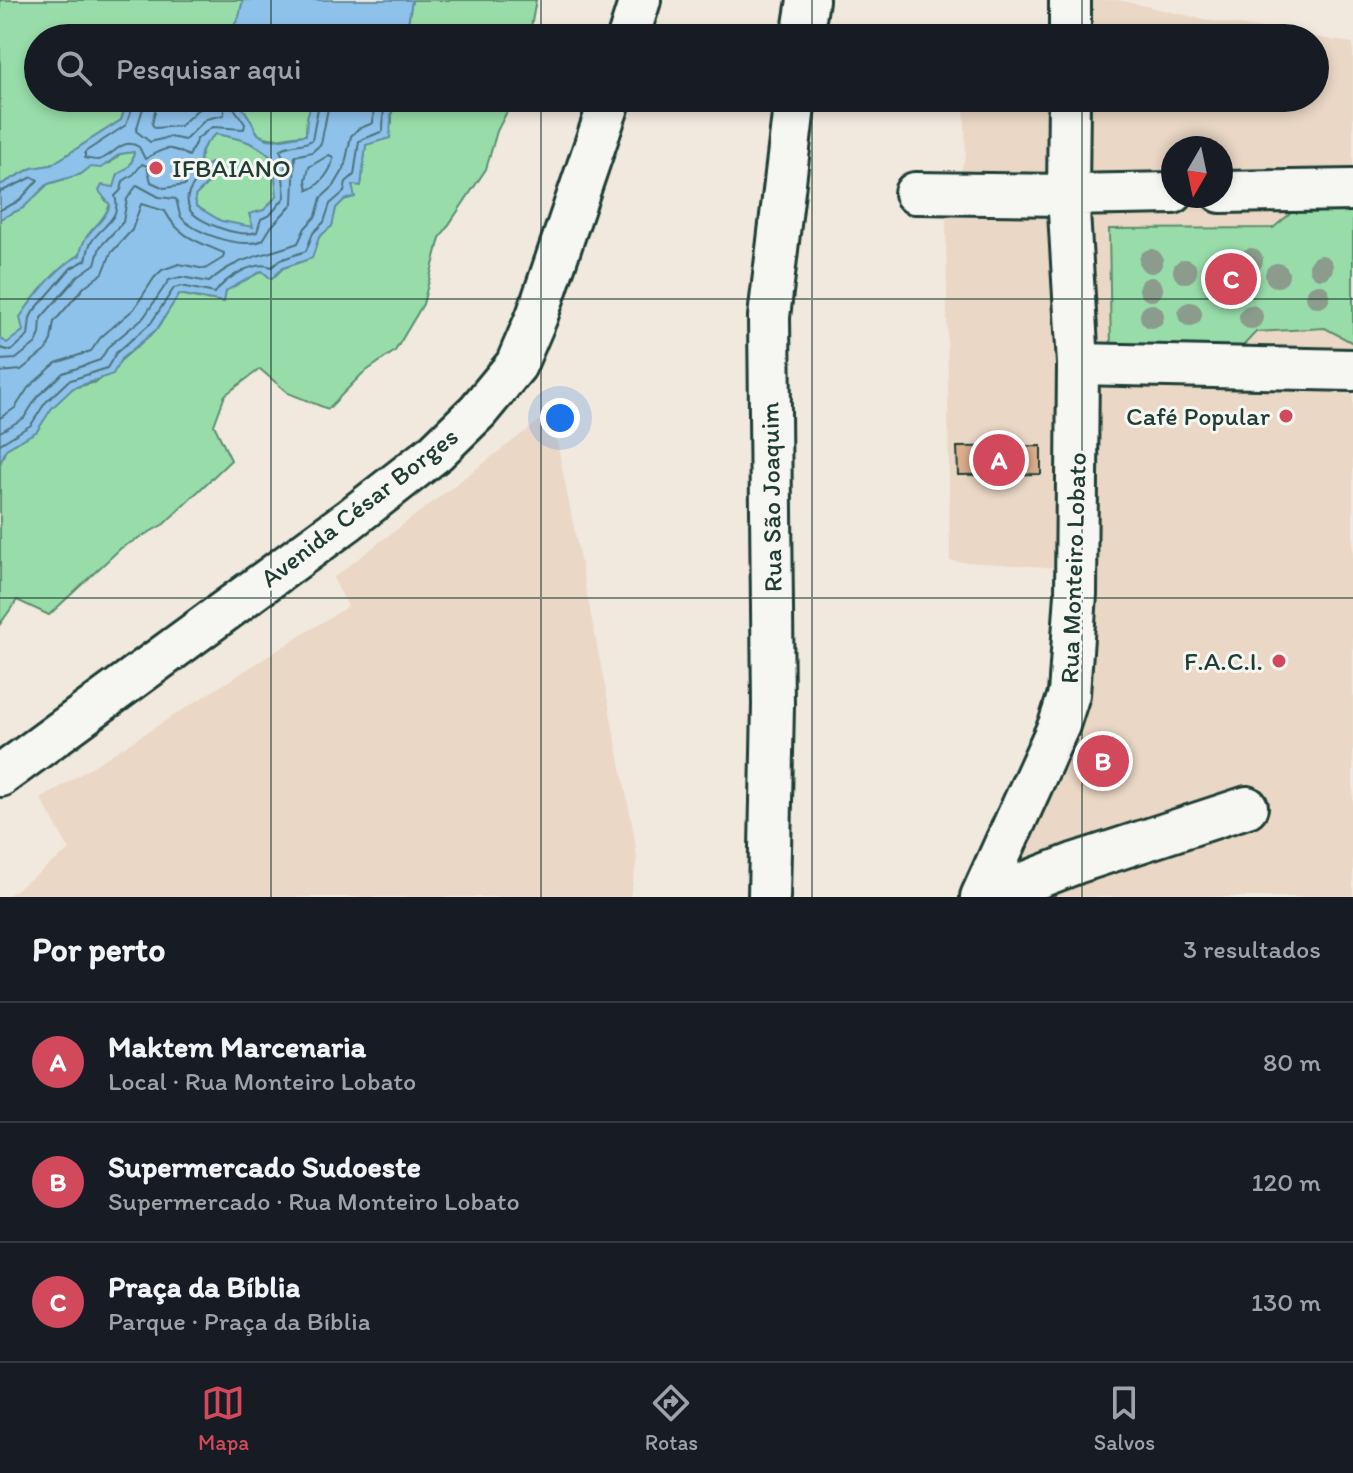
<!DOCTYPE html>
<html lang="pt">
<head>
<meta charset="utf-8">
<style>
  :root { --surface:#171b24; --page:#242831; --text:#f1f3f6; --muted:#9ea1a6; --line:#363941; --accent:#d1495b }
  body { margin:0; font-family:Itim,sans-serif; background:var(--page); color:var(--text) }
  .compass { position:absolute; left:1161px; top:136px; width:72px; height:72px; border-radius:50%; background:var(--surface); box-shadow:0 4px 12px #0003; rotate:189deg }
  .you { position:absolute; left:560px; top:418px; width:28px; height:28px; margin:-20px; border:6px solid #fff; border-radius:50%; background:#1a73e8; box-shadow:0 0 0 12px #1a73e833 }
  .badge { display:grid; place-items:center; width:52px; height:52px; border-radius:50%; background:var(--accent); color:#fff; font-size:26px; font-weight:700 }
  .pin { position:absolute; translate:-50% -50%; border:4px solid #fff; box-shadow:0 2px 8px #0006 }
  .list { margin:0; padding:0; list-style:none }
  h2 { display:flex; justify-content:space-between; align-items:center; height:104px; margin:0; padding:0 32px; font-size:34px }
  h2 small { font-size:26px; font-weight:400; color:var(--muted) }
  .list li { display:grid; grid-template-columns:52px 1fr auto; gap:24px; align-items:center; box-sizing:border-box; height:120px; padding:0 32px; border-top:2px solid var(--line) }
  .list b { display:block; font-size:30px; white-space:nowrap }
  .list p { margin:0; font-size:26px; white-space:nowrap; color:var(--muted) }
  .list em { font-size:26px; font-style:normal; color:var(--muted) }
  .icon { flex:none; width:44px; height:44px; fill:none; stroke:currentColor; stroke-width:2; stroke-linecap:round; stroke-linejoin:round }
  .map { position:relative; flex:none; width:1353px; height:897px; overflow:hidden }
  .search { position:absolute; background:var(--surface); box-shadow:0 4px 12px #0003; left:24px; right:24px; top:24px; height:88px; display:flex; align-items:center; gap:20px; box-sizing:border-box; padding:0 28px; border-radius:44px; color:var(--muted); font-size:30px }
  .sheet { height:464px; background:var(--surface) }
  nav { display:flex; justify-content:space-around; align-items:center; box-sizing:border-box; height:112px; border-top:2px solid var(--line); background:var(--surface); font-size:22px; color:var(--muted) }
  nav a { display:grid; justify-items:center; gap:4px }
  nav .on { color:var(--accent) }
  .map>svg:first-child { display:block }
  .built { fill:#ead7c5; fill-rule:evenodd }
  .green { fill:#98dda9; stroke:#5c8d6e; stroke-width:2 }
  .water { fill:#8fc2eb; stroke:#628da2; stroke-width:2; fill-rule:evenodd }
  .lines { fill:none; stroke-linecap:round; stroke-linejoin:round }
  .shore { stroke:#4c727d; stroke-width:2 }
  .building { fill:#dbae8c; stroke:#1f3d34; stroke-width:2 }
  .minor-casing { stroke:#1f3d34; stroke-width:46 }
  .minor { stroke:#f6f6f2; stroke-width:40 }
  .tree { fill:#8b9c8d }
  .grid { fill:none; stroke:#1f3d34; stroke-width:2; stroke-opacity:0.55 }
  .poi-dot { fill:#d1495b; stroke:#f6f6f2; stroke-width:3 }
  .labels { text-anchor:middle; stroke-width:6; stroke-linejoin:round; paint-order:stroke }
  .poi-label { font-size:26px; fill:#1f3d34; stroke:#f6f6f2; text-anchor:end }
  .street-label { font-size:26px; fill:#1f3d34; stroke:#f6f6f2 }
</style>
</head>
<body>
<div class="map">
<svg width="1353" height="897" viewBox="0 0 1353 897">
  <rect width="100%" height="100%" fill="#f1e8de"/>
  <filter id="ink" filterUnits="userSpaceOnUse"><feTurbulence type="fractalNoise" baseFrequency=".0125" numOctaves="2"/><feDisplacementMap in="SourceGraphic" scale="16" xChannelSelector="R" yChannelSelector="G"/><feConvolveMatrix kernelMatrix="1 2 1 2 8 2 1 2 1" color-interpolation-filters="sRGB"/></filter>
  <g filter="url(#ink)">
    <g class="built">
      <path d="M 1089,0 L 1118,0 L 1212,21 L 1352,43 L 1353,45 L 1353,897 L 975,897 L 1074,715 L 1078,569 L 950,561 L 946,211 L 966,156 L 964,98 L 1315,98 L 1315,38 L 1088,38 ZM 1173,148 L 1221,148 L 1221,196 L 1173,196 Z"/>
      <polygon points="551,412 634,834 637,859 630,897 6,897 70,850 41,799 348,606 333,578"/>
    </g>
    <g class="green">
      <polygon points="0,0 243,0 239,17 227,38 38,38 38,98 134,98 127,102 121,120 51,165 32,168 0,185"/>
      <polygon points="412,0 536,0 529,38 401,38 407,29"/>
      <path d="M 249,98 L 313,98 L 307,118 L 306,135 C 286,135 279,143 259,135 L 241,106 Z"/>
      <polygon points="392,98 514,98 497,131 486,169 440,238 423,304 395,351 362,374 328,409 288,393 260,369 225,395 214,425 231,460 164,524 121,548 49,615 17,600 0,624 0,464 6,449 37,431 51,408 73,388 96,382 157,329 179,294 207,300 262,271 272,279 283,268 312,258 319,237 332,226 336,208 344,200 352,184 361,185 366,145 392,123"/>
      <path d="M 216,134 C 244,139 259,143 279,164 L 275,176 L 277,196 L 264,210 L 254,228 L 221,221 L 196,206 L 195,196 L 211,180 L 211,163 L 200,169 C 200,151 202,145 216,134 Z"/>
      <path d="M 134,151 C 133,170 116,185 104,199 L 110,204 C 103,226 84,230 80,255 C 59,266 25,307 23,331 L 7,344 L 0,338 L 0,219 L 23,208 L 48,184 L 81,174 L 90,167 L 110,163 L 120,154 Z"/>
      <polygon points="1353,203 1353,343 1325,328 1256,332 1241,348 1111,351 1109,229 1273,228 1302,204"/>
    </g>
    <g class="water">
      <polygon points="243,0 412,0 407,29 401,38 315,38 306,34 302,38 227,38 239,17"/>
      <path d="M 134,98 L 249,98 L 241,106 C 248,114 251,120 255,129 C 264,148 291,136 306,135 L 307,118 L 313,98 L 392,98 L 390,138 L 366,145 L 361,186 L 352,185 L 355,197 L 344,200 L 336,208 L 332,226 L 319,237 L 312,258 L 283,268 L 271,279 L 262,271 L 226,291 L 224,302 L 179,294 L 157,329 L 121,359 L 113,374 L 73,388 L 52,408 L 37,431 L 6,449 L 0,464 L 0,338 L 7,343 L 23,331 L 20,317 C 35,295 56,267 80,255 C 84,228 102,228 110,205 L 99,191 L 102,185 L 114,187 L 118,174 C 129,168 133,164 134,152 L 120,154 L 101,168 L 90,167 L 81,174 L 48,184 L 23,208 L 0,219 L 0,185 L 32,168 L 51,165 L 121,120 L 127,102 ZM 216,134 C 244,139 259,143 278,164 L 275,176 L 277,196 L 264,210 L 249,214 L 253,227 L 221,221 L 196,206 L 195,196 L 211,180 L 211,163 L 200,169 C 199,151 202,145 216,134 Z"/>
    </g>
    <g class="lines">
      <g class="shore">
        <path d="M 136,98 L 126,125 L 85,152 L 85,158 C 87,159 96,160 98,160 C 114,157 121,136 139,147 L 145,159 C 166,147 168,145 189,156 L 197,139 L 212,127 L 244,129 L 245,124 L 234,108 L 237,98"/>
        <polyline points="146,98 136,131 150,142 170,137 185,140 206,119 224,115 225,98"/>
        <polyline points="158,98 152,124 155,128 180,126 197,110 211,104 213,98"/>
        <path d="M 329,155 L 333,157 C 333,169 320,186 308,190 L 306,180 L 309,167 Z"/>
        <polyline points="0,192 33,177 38,180 19,201 0,210"/>
        <path d="M 0,348 L 11,351 L 28,336 L 30,318 L 33,312 L 71,268 L 86,260 C 88,254 88,246 92,241 C 103,225 122,218 115,196 L 121,190 L 123,181 L 134,174 L 142,164 L 147,166 L 151,182 L 164,188 L 186,185 L 186,172 L 192,170 L 199,178 C 190,189 183,197 191,212 C 204,224 239,238 257,232 L 261,219 L 270,215 L 285,197 L 283,177 L 286,164 L 280,150 C 291,143 303,146 312,140 L 320,98"/>
        <path d="M 0,360 L 16,359 L 36,343 L 40,334 L 41,318 L 78,276 L 95,264 L 100,247 L 123,222 L 127,199 L 137,185 L 159,197 L 176,199 C 178,204 178,211 181,217 C 194,234 244,250 263,240 L 271,227 L 293,203 L 295,156 L 312,152 L 321,144 L 330,98"/>
        <path d="M 0,372 L 21,370 L 46,350 L 51,340 L 54,322 L 85,286 L 103,273 L 111,253 L 132,230 L 141,204 L 165,211 C 178,237 199,242 224,253 L 223,258 L 205,269 L 179,264 L 162,270 L 154,278 L 134,309 L 101,337 L 91,351 L 56,363 L 28,388 L 15,408 L 0,418"/>
        <path d="M 0,432 L 24,418 L 38,396 L 63,373 L 100,360 L 109,346 L 144,317 L 169,280 L 181,277 L 209,282 C 237,256 265,256 298,243 L 305,228 L 316,216 L 321,198 L 334,186 L 344,169 L 351,136 L 358,129 L 373,123 L 374,98"/>
        <path d="M 0,444 L 31,425 L 45,403 L 68,381 L 107,368 L 116,353 L 151,323 L 174,288 L 181,286 L 215,293 C 225,278 254,260 272,267 L 280,260 L 306,251 L 313,233 L 324,222 L 330,204 L 344,192 L 346,182 L 354,175 L 359,141 L 383,131 L 384,98"/>
      </g>
    </g>
    <polygon class="building" points="1041,446 1041,474 958,475 957,447"/>
    <g class="lines">
      <defs>
        <g id="minor">
          <polyline points="628,38 640,0"/>
          <polyline points="802,38 808,0"/>
          <polyline points="1070,38 1070,0"/>
          <polyline points="1221,192 1353,190"/>
          <polyline points="915,193 1068,195 1069,98"/>
          <polyline points="1078,364 1353,370"/>
          <polyline points="0,776 349,520 436,452 478,411 516,365 537,316 611,98"/>
          <polyline points="769,897 773,705 769,317 795,98"/>
          <polyline points="981,897 1059,725 1069,694 1076,594 1078,364 1068,195 1173,193"/>
          <polyline points="988,897 1076,863 1247,807"/>
        </g>
      </defs>
      <use href="#minor" class="minor-casing"/>
      <use href="#minor" class="minor"/>
    </g>
    <g class="tree">
      <circle cx="1251" cy="260" r="12"/>
      <circle cx="1151" cy="261" r="12"/>
      <circle cx="1321" cy="267" r="12"/>
      <circle cx="1185" cy="271" r="12"/>
      <circle cx="1277" cy="275" r="12"/>
      <circle cx="1151" cy="289" r="12"/>
      <circle cx="1224" cy="292" r="12"/>
      <circle cx="1318" cy="296" r="12"/>
      <circle cx="1190" cy="314" r="12"/>
      <circle cx="1152" cy="316" r="12"/>
      <circle cx="1251" cy="317" r="12"/>
    </g>
  </g>
  <path class="grid" d="M 271,0 L 271,38M 541,0 L 541,38M 812,0 L 812,38M 1082,0 L 1082,38M 271,98 L 271,897M 541,98 L 541,897M 812,98 L 812,897M 1082,98 L 1082,897M 0,299 L 1353,299M 0,598 L 1353,598"/>
  <g class="poi-dot">
    <circle cx="156" cy="168" r="8"/>
    <circle cx="1286" cy="416" r="8"/>
    <circle cx="1279" cy="661" r="8"/>
  </g>
  <g class="labels">
    <g class="poi-label">
      <text x="172" y="177" text-anchor="start">IFBAIANO</text>
      <text x="1270" y="425">Café Popular</text>
      <text x="1263" y="670">F.A.C.I.</text>
    </g>
    <g class="street-label">
      <text transform="translate(771 497) rotate(-91)" y="9">Rua São Joaquim</text>
      <text transform="translate(359 507) rotate(-38)" y="9">Avenida César Borges</text>
      <text transform="translate(1073 568) rotate(-88)" y="9">Rua Monteiro Lobato</text>
    </g>
  </g>
</svg>
<svg class="compass" viewBox="-18 -18 36 36"><path d="M0-13l5 13h-10z" fill="#e53935"/><path d="M0 13l5-13h-10z" fill="#9ea1a6"/></svg>
<div class="you"></div>
<div class="pin badge" style="left:999px;top:460px">A</div>
<div class="pin badge" style="left:1103px;top:761px">B</div>
<div class="pin badge" style="left:1231px;top:279px">C</div>
<div class="search"><svg class="icon" aria-label="search" viewBox="0 0 24 24"><circle cx="10" cy="10" r="6"/><path d="M15 15l6 6"/></svg>Pesquisar aqui</div>
</div>
<section class="sheet">
<h2>Por perto<small>3 resultados</small></h2>
<ul class="list">
<li><span class="badge">A</span><div><b>Maktem Marcenaria</b><p>Local · Rua Monteiro Lobato</p></div><em>80 m</em></li>
<li><span class="badge">B</span><div><b>Supermercado Sudoeste</b><p>Supermercado · Rua Monteiro Lobato</p></div><em>120 m</em></li>
<li><span class="badge">C</span><div><b>Praça da Bíblia</b><p>Parque · Praça da Bíblia</p></div><em>130 m</em></li>
</ul>
</section>
<nav>
<a class="on"><svg class="icon" aria-label="map" viewBox="0 0 24 24"><path d="M3 6l6-2 6 2 6-2v14l-6 2-6-2-6 2zM9 4v14M15 6v14"/></svg>Mapa</a>
<a><svg class="icon" aria-label="directions" viewBox="0 0 24 24"><path d="M12 3l9 9-9 9-9-9zM9 14v-3h6M13 9l2 2-2 2"/></svg>Rotas</a>
<a><svg class="icon" aria-label="saved" viewBox="0 0 24 24"><path d="M7 4h10v16l-5-4-5 4z"/></svg>Salvos</a>
</nav>
</body>
</html>
